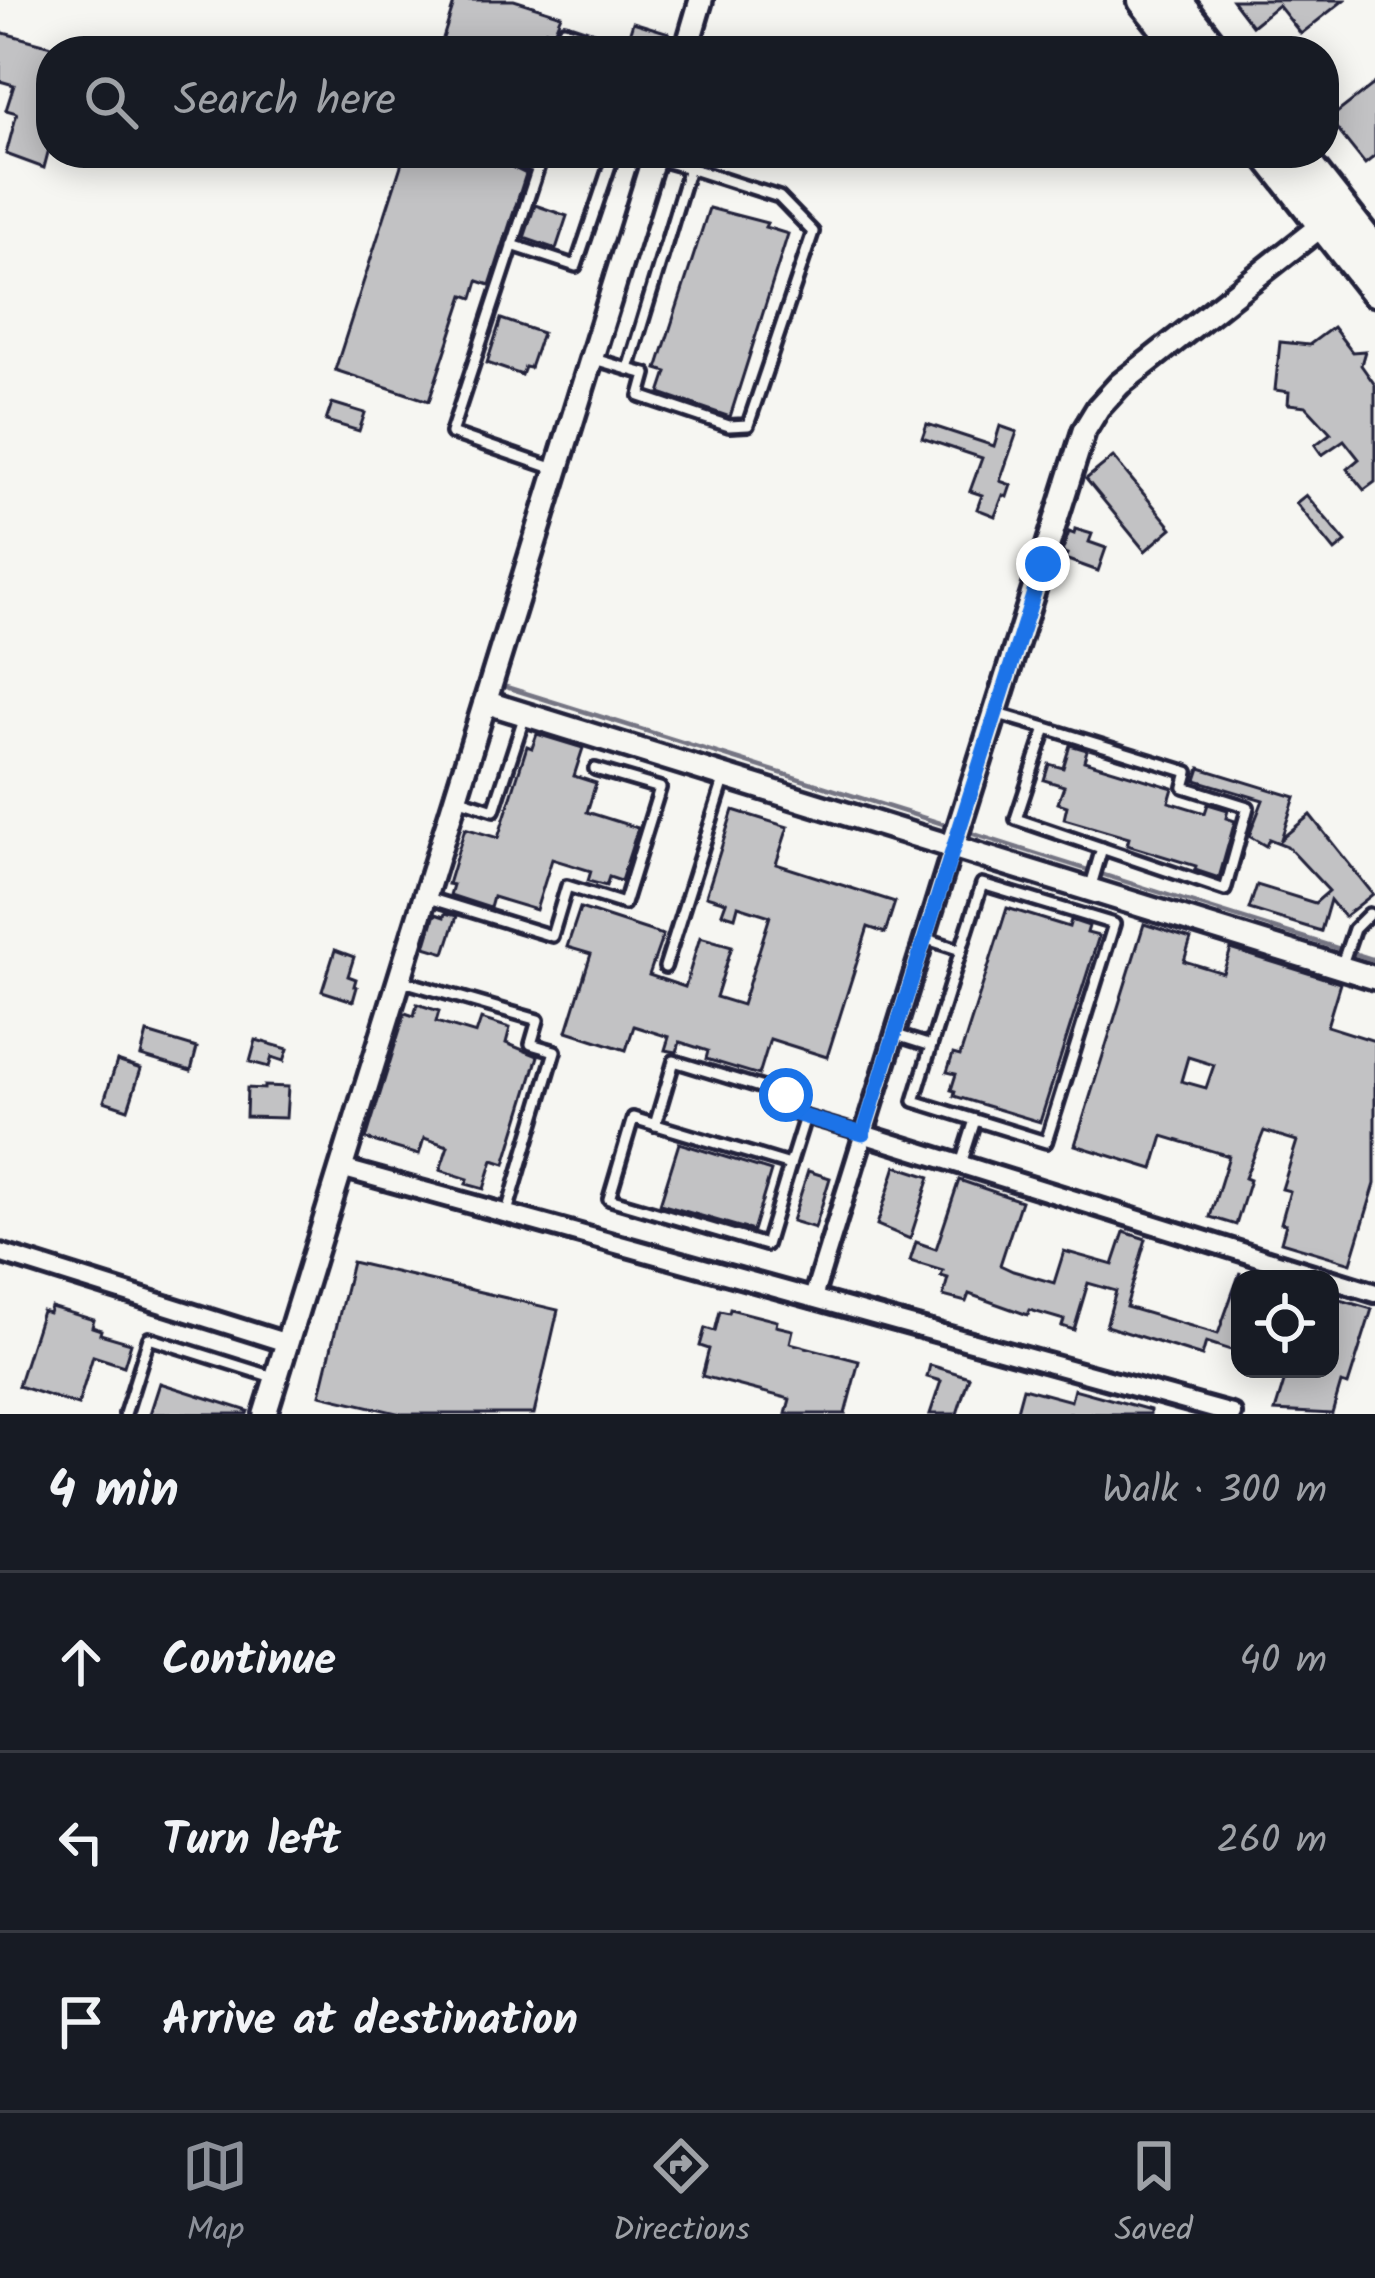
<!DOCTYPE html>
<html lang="en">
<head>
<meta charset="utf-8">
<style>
  :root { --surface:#171b24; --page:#20242c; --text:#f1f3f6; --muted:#9ea1a6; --line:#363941; --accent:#8c9099 }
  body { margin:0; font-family:Kalam,sans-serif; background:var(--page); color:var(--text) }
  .controls { position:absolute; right:36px; bottom:36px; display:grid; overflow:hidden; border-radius:24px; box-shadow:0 6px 30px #0003 }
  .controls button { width:108px; height:108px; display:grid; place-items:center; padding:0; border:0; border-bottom:3px solid var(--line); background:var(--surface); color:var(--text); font:60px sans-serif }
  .stop { position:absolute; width:36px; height:36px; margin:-27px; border:9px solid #1a73e8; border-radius:50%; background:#fff }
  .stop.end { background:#1a73e8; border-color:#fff; box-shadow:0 3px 12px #0008 }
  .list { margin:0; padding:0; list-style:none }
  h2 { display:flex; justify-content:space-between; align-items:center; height:156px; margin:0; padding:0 48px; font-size:51px }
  h2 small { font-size:39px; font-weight:400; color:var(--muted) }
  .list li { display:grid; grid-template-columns:78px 1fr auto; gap:36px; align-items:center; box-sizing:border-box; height:180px; padding:0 48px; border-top:3px solid var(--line) }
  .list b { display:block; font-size:45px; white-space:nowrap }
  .list em { font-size:39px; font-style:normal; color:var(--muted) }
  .icon { flex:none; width:66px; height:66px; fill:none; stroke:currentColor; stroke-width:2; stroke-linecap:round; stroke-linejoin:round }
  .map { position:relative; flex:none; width:1375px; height:1414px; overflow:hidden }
  .search { position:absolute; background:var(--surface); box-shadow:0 6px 30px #0003; left:36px; right:36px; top:36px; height:132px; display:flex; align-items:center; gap:30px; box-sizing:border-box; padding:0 42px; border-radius:48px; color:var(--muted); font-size:45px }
  .sheet { height:696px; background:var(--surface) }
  nav { display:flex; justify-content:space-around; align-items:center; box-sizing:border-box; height:168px; border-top:3px solid var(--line); background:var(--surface); font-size:33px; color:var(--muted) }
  nav a { display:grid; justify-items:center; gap:6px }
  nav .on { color:var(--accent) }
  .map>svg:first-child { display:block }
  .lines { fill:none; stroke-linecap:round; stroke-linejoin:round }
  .stream { stroke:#757583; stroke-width:4.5 }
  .building { fill:#c2c2c4; stroke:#22223b; stroke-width:3; fill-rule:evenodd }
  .service-casing { stroke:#22223b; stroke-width:18 }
  .minor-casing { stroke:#22223b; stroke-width:26 }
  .tertiary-casing { stroke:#22223b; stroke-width:30 }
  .trunk-casing { stroke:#22223b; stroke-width:39 }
  .service { stroke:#f6f6f2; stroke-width:9 }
  .minor { stroke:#f6f6f2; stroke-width:16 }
  .tertiary { stroke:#f6f6f2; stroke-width:21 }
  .trunk { stroke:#f6f6f2; stroke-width:30 }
  .route { stroke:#1a73e8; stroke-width:15 }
</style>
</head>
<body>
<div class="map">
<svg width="1375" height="1414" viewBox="0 0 1375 1414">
  <rect width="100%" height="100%" fill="#f6f6f2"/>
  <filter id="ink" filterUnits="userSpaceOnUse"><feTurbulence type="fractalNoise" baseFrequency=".00833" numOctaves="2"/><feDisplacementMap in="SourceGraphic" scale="24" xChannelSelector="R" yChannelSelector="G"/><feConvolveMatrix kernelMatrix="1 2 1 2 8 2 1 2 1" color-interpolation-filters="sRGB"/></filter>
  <g filter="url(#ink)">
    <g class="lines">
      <g class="stream">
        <polyline points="506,687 953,827"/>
        <polyline points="964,831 1375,960"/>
      </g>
    </g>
    <g class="building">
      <polygon points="455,0 514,0 561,15 554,32 546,30 539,51 439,51"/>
      <polygon points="1232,0 1344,0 1301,34 1278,5 1252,26"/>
      <polygon points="633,22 669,33 664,51 624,51"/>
      <polygon points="0,32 51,46 51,141 44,168 6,154 17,113 6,110 14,85 0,81"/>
      <polygon points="1375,83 1375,156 1365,164 1329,119"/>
      <polygon points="405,153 510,153 510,166 526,174 490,285 478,281 473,298 464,295 429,401 335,370"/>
      <polygon points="535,205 567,216 556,249 524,238"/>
      <polygon points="709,208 767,223 765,227 788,234 730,417 660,393 667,372 657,369"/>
      <polygon points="501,319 542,333 530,368 525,367 522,375 487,363"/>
      <polygon points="1333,327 1352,352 1365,351 1361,365 1375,385 1375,482 1364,490 1347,469 1359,459 1344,440 1322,455 1315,445 1331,433 1306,406 1288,404 1289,392 1275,390 1280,342 1309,345"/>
      <polygon points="332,403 365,413 359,431 326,421"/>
      <polygon points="927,424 994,446 1000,426 1017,432 1000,481 1011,485 1007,497 1003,495 995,516 977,509 982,495 970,491 982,458 922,438"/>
      <polygon points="1113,457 1172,528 1145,551 1086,479"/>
      <polygon points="1306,495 1346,542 1335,551 1296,503"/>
      <polygon points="1075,529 1092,534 1089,542 1106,548 1098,571 1065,559 1067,554 1062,552 1069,532 1074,534"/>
      <polygon points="537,734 583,748 574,776 596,783 587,812 638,828 621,881 609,877 606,886 588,881 591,871 552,859 536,910 493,897 490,908 450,895 453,885 448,884 465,828 498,838 527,746 532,748"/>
      <polygon points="1070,745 1087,750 1084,761 1173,788 1169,802 1205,813 1208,804 1228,810 1226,818 1235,821 1219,878 1195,870 1196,866 1127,845 1129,838 1064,819 1067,806 1058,803 1064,786 1044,780 1049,764 1063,768"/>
      <polygon points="1200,768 1295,797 1281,839 1310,815 1373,894 1344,917 1330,900 1321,931 1249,909 1257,885 1315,903 1329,891 1287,846 1269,839 1266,846 1249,836 1263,800 1196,780"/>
      <polygon points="733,810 788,827 776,864 895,902 885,933 868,927 827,1057 770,1039 759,1075 706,1059 708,1051 680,1042 677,1052 665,1050 669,1037 634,1026 626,1050 567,1031 591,954 567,947 580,908 663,935 649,975 685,987 700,937 732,946 716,997 742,1005 770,916 738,906 735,917 722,913 726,902 706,896"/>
      <polygon points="1007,908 1069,927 1071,920 1089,926 1087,933 1099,936 1040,1122 954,1096 955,1091 951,1090 956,1074 947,1072 953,1054 960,1056"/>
      <polygon points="445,913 457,916 445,953 425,947 435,914 444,917"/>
      <path d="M 1144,924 L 1191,939 L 1184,961 L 1223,973 L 1231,949 L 1340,983 L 1327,1026 L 1375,1041 L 1375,1184 L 1351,1263 L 1281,1242 L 1286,1224 L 1281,1223 L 1290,1191 L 1282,1189 L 1297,1141 L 1264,1131 L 1245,1178 L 1250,1180 L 1236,1225 L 1210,1217 L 1229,1156 L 1163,1136 L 1153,1169 L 1075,1145 ZM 1188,1057 L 1214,1065 L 1206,1088 L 1181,1081 Z"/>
      <polygon points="335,950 354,957 348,976 356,979 354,986 357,987 353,1001 322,991"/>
      <polygon points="417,1004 439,1011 436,1022 476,1034 481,1019 510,1028 506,1043 538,1056 505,1164 493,1160 484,1189 466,1184 468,1179 440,1170 448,1146 424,1138 419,1155 366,1139 405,1013 414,1016"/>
      <polygon points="147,1033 197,1048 191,1071 141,1056"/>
      <polygon points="256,1040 288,1049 284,1061 272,1057 269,1067 250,1062"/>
      <polygon points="117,1061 141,1069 128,1109 104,1101"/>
      <polygon points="264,1086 288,1087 286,1118 246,1117 247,1088 264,1089"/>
      <polygon points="679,1143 771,1171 753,1231 660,1204"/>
      <polygon points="896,1166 930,1177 910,1239 877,1225"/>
      <polygon points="808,1171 830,1178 815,1228 792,1221"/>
      <polygon points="959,1180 1021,1201 1000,1265 1013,1271 1054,1283 1064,1251 1113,1265 1124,1232 1146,1239 1126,1307 1218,1334 1240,1272 1240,1353 1206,1342 1202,1356 1106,1326 1116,1291 1088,1283 1074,1330 1062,1326 1064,1320 1030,1310 1028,1315 969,1294 966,1302 943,1296 948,1278 941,1276 943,1271 910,1261 916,1242 936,1249"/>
      <polygon points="352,1262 558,1310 534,1414 401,1414 320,1395"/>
      <polygon points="1330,1297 1372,1309 1348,1385 1341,1383 1332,1414 1275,1411 1288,1369 1330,1369"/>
      <polygon points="51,1307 94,1320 92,1327 101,1330 100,1334 131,1343 124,1366 93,1356 78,1405 18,1386 42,1311 49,1313"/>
      <polygon points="730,1309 777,1321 776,1326 793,1330 790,1343 859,1361 845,1414 786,1414 790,1399 702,1376 709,1349 700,1346 705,1328 715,1331 720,1311 729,1313"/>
      <polygon points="930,1365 969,1377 957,1414 930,1414 941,1381 927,1377"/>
      <polygon points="160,1383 248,1411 247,1414 150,1414"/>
      <polygon points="1023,1388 1071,1401 1074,1389 1150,1410 1150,1414 1016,1414"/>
    </g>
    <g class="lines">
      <defs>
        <g id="service">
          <polyline points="557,51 564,30 604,43 607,51"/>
          <polyline points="520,153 517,161 538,168 451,433 555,469"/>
          <polyline points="512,245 576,266 614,153"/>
          <polyline points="594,359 628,369 689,168 653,158"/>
          <polyline points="628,369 646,374 640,396 729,426 748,425 813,232 779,197 689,168"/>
          <polyline points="995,713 1046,728 1016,819 1225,890 1248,807 1184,787 1188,772 1046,728"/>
          <polyline points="454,797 494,810 524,718"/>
          <polyline points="1090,889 1102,848"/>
          <polyline points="428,898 552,936 567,886 624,904 660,788 595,769"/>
          <polyline points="961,950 982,884 1114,924 1046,1142 975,1120"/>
          <polyline points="665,967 725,777"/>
          <polyline points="1341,967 1354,929 1369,914"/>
          <polyline points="403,981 538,1020 531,1044 555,1051 507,1212"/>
          <polyline points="893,1034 931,1046 961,950 924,938"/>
          <polyline points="931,1046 914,1101 975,1120 961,1164"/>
          <polygon points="633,1118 790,1165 766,1245 609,1199"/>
          <polyline points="655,1125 674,1061 786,1095 782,1110 805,1117"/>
          <polyline points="790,1165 805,1117 863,1134"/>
          <polyline points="125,1414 149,1338 276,1378"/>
        </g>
        <g id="minor">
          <polyline points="863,1134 1329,1279"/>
          <polyline points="341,1168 1232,1414"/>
          <polyline points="0,1253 287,1343"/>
          <polyline points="1330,1279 1375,1293"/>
          <polyline points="813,1298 953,846"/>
        </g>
        <g id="tertiary">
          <polyline points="686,51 701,0"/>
          <polyline points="485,702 1375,978"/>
          <polyline points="953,846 1084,431 1098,408 1120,384 1331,218"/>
          <polyline points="265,1414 655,153"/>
        </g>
        <g id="trunk">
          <polyline points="1144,0 1185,51"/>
          <polyline points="1175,0 1215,51"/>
          <polyline points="1267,153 1375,290"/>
          <polyline points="1297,153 1375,252"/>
        </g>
      </defs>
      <use href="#service" class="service-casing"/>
      <use href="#minor" class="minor-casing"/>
      <use href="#tertiary" class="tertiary-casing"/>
      <use href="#trunk" class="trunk-casing"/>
      <use href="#service" class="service"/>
      <use href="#minor" class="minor"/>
      <use href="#tertiary" class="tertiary"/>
      <use href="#trunk" class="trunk"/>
    </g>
  </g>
  <g class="lines" filter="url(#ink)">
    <polyline class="route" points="786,1095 782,1110 863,1134 1043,564"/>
  </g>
</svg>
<div class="controls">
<button><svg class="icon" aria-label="locate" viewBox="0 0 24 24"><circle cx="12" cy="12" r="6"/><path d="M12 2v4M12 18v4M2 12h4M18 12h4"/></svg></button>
</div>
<div class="stop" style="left:786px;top:1095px"></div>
<div class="stop end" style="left:1043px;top:564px"></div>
<div class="search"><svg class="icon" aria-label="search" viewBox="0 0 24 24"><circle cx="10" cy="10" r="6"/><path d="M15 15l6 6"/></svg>Search here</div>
</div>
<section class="sheet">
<h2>4 min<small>Walk · 300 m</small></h2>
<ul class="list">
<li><svg class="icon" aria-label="ahead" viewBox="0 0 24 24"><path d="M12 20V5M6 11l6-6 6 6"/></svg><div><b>Continue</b></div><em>40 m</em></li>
<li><svg class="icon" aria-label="left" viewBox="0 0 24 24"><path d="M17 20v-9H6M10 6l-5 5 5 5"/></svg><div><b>Turn left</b></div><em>260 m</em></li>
<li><svg class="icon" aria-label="arrive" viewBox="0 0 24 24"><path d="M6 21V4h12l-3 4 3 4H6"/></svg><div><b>Arrive at destination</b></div></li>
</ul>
</section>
<nav>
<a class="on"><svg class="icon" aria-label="map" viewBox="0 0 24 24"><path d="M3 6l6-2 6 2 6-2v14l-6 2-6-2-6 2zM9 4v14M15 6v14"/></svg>Map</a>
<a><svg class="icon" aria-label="directions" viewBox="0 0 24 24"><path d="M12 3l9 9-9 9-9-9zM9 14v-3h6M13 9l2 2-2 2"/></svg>Directions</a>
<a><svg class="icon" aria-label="saved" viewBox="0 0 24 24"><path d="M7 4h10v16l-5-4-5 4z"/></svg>Saved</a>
</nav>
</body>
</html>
